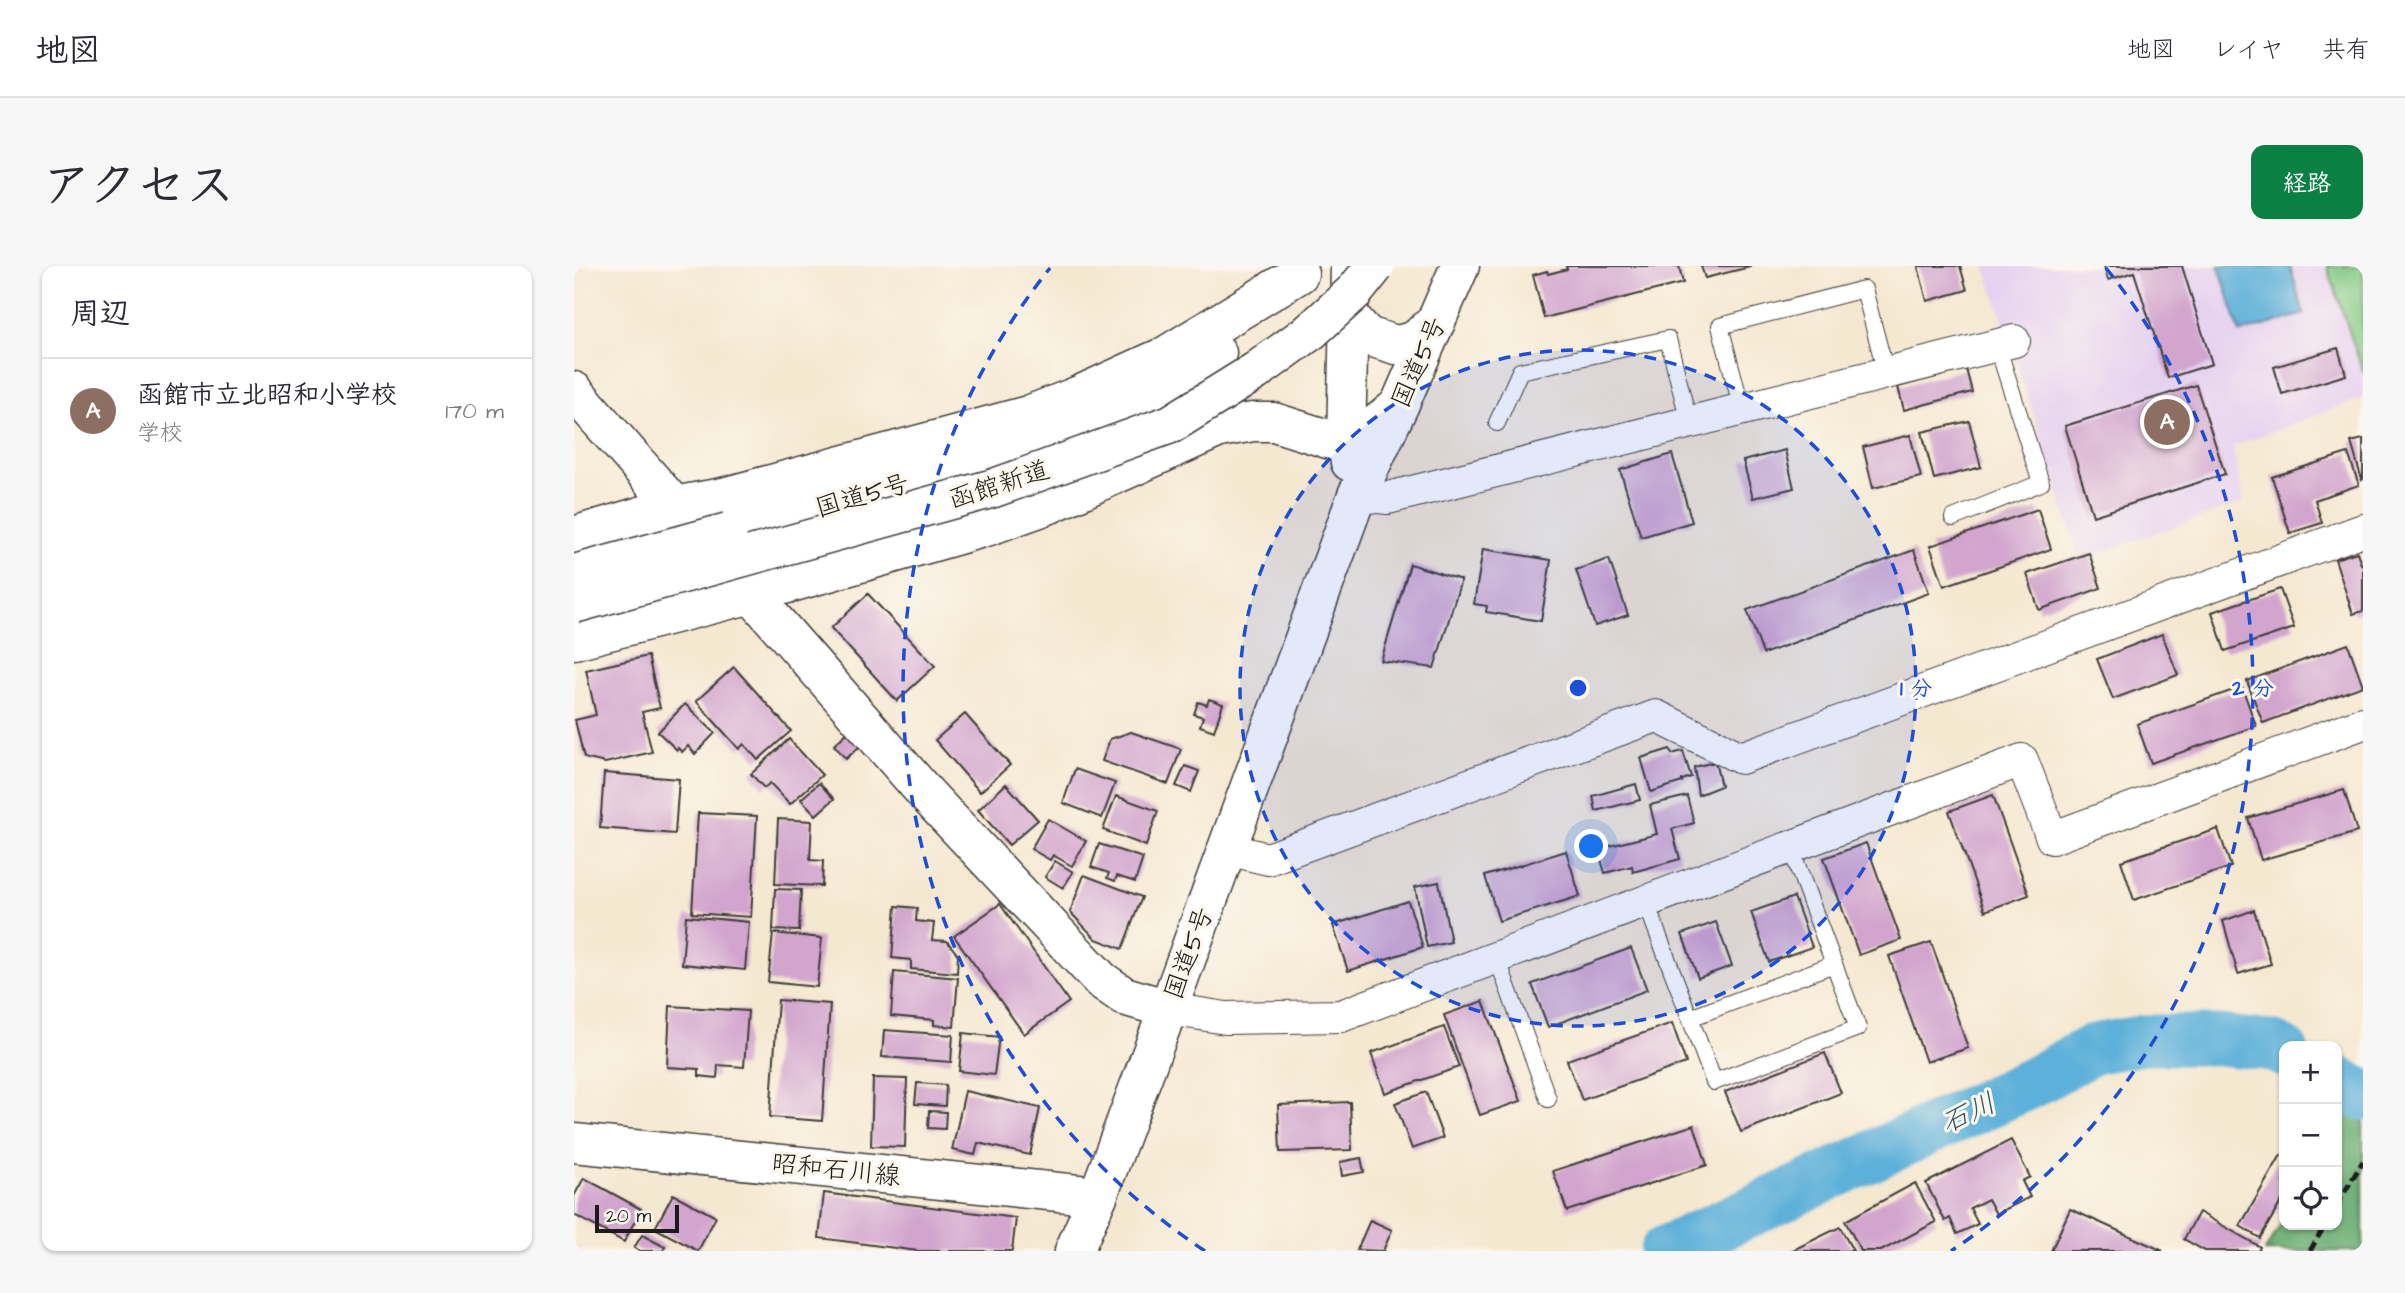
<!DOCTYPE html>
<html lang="ja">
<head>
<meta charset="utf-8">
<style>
  :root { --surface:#fff; --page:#f7f7f7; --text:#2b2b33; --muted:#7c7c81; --line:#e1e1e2; --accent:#0b8043 }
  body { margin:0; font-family:"Architects Daughter","Klee One",sans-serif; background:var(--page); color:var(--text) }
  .controls { position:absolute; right:21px; bottom:21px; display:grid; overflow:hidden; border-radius:14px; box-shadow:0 2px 5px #0004 }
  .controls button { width:63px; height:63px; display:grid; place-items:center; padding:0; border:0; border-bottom:2px solid var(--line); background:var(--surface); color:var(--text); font:35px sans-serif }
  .scale { position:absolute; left:21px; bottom:18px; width:84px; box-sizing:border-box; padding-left:7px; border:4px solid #1c1c1c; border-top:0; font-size:19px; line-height:24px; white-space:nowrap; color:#1c1c1c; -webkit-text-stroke:5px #fbf7ec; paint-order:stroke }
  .you { position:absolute; left:1018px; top:581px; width:24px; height:24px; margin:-18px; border:5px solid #fff; border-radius:50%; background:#1a73e8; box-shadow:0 0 0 10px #1a73e833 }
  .badge { display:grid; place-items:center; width:46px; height:46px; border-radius:50%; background:var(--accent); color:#fff; font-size:23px; font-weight:700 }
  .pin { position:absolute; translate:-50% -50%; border:4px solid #fff; box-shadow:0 2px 7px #0006 }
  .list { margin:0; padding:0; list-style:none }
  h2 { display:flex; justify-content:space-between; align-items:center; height:91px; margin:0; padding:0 28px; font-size:30px }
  h2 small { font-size:23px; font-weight:400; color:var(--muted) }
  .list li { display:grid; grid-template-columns:46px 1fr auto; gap:21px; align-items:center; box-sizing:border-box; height:105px; padding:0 28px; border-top:2px solid var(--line) }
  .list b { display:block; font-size:26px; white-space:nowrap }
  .list p { margin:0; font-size:23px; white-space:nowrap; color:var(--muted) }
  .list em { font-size:23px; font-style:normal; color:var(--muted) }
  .icon { flex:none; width:38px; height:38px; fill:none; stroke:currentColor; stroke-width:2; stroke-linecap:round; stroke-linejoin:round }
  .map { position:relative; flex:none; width:1789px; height:985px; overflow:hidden; border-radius:14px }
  header { display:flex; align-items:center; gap:42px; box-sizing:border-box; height:98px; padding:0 35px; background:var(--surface); border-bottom:2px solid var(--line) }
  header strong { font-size:33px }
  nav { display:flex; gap:38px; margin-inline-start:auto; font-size:24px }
  .intro { display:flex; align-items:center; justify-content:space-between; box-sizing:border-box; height:168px; padding:0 42px }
  h1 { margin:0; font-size:49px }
  .button { padding:18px 32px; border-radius:14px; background:var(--accent); color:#fff; font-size:24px; font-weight:700 }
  main { display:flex; gap:42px; padding:0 42px }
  aside { flex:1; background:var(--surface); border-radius:14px; box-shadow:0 2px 5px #0004 }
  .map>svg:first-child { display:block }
  .built { fill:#e6d2f0 }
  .green { fill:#83c985; stroke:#507250; stroke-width:2 }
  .forest { fill:#6aad72; stroke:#436447; stroke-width:2 }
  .water { fill:#5db0d9; stroke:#3c667a; stroke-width:2 }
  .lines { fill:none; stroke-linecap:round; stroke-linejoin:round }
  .river { stroke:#5db0d9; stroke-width:51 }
  .building { fill:#d2a5ce }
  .service-casing { stroke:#3d3b37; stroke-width:18 }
  .minor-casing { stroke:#3d3b37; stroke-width:34 }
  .tertiary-casing { stroke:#3d3b37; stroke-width:41 }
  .trunk-casing { stroke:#3d3b37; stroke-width:41 }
  .service { stroke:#fff; stroke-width:16 }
  .minor { stroke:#fff; stroke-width:32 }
  .tertiary { stroke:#fff; stroke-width:38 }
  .trunk { stroke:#fff; stroke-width:38 }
  .rail { stroke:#1c1c1c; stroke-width:5; stroke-dasharray:10 5; stroke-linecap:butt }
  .trunk-bridge-casing { stroke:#3d3b37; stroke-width:41; stroke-linecap:butt }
  .trunk-bridge { stroke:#fff; stroke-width:38 }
  .ring { fill:none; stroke:#1d4ed8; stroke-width:3.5; stroke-dasharray:12 9 }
  .labels { text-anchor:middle; stroke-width:6; stroke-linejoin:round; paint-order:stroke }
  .street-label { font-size:26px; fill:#1c1c1c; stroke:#fbf7ec }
  .water-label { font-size:28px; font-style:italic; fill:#365768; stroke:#fbf7ec }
  .centre { fill:#1d4ed8; stroke:#fbf7ec; stroke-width:3.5 }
  .ring-label { font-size:21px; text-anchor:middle; font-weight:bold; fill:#1d4ed8; stroke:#fbf7ec; stroke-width:6; stroke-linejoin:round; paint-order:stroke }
</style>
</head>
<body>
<header>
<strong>地図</strong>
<nav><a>地図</a><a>レイヤ</a><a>共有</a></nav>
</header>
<div class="intro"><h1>アクセス</h1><a class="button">経路</a></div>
<main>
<aside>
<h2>周辺<small></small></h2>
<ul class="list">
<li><span class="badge" style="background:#8d6e63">A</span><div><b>函館市立北昭和小学校</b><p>学校</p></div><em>170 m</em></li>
</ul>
</aside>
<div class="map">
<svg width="1789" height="985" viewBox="0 0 1789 985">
  <rect width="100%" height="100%" fill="#fbf7ec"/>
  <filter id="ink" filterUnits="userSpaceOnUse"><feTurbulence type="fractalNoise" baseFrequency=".0143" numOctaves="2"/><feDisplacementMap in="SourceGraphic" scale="14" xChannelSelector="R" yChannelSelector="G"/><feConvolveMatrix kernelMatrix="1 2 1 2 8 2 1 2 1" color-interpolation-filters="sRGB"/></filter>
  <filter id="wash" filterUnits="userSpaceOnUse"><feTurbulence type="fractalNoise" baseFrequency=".00686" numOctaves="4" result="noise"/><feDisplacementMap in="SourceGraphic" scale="28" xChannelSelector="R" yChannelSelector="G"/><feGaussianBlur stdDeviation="1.57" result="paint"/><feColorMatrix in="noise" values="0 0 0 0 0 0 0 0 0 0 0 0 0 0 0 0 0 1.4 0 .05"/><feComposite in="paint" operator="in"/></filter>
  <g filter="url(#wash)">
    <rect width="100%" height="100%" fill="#f5e8d1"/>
    <polygon class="built" points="1411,0 1789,0 1789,132 1659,180 1670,236 1518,290 1515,284 1504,287"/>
    <polygon class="green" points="1753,0 1789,0 1789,106"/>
    <polygon class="forest" points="1789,811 1789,985 1691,985 1710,954 1710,959 1763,959 1763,862"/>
    <polygon class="water" points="1645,0 1716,0 1730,48 1666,67"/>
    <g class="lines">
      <g class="river">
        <polyline points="1763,815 1789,829"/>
        <polyline points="1091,985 1457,817 1519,783 1570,774 1644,774 1698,780 1710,786"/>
      </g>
    </g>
    <g id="blocks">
      <g class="building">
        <polygon points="992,0 1105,0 1109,17 970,52 959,9 973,5 974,8 993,3"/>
        <polygon points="1127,0 1176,0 1176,1 1131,12"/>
        <polygon points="1344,0 1386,0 1393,24 1353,35"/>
        <polygon points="1530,0 1608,0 1638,98 1594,112 1560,6 1534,14"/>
        <polygon points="1764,82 1772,109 1708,128 1700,101"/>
        <polygon points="1392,103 1398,126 1330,144 1324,121"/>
        <polygon points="1622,119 1651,208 1519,250 1491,160"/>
        <polygon points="1395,155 1407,201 1360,213 1348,166"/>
        <polygon points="1336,169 1347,211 1299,222 1289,181"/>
        <polygon points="1789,173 1789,213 1788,214 1777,176"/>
        <polygon points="1211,184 1220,222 1179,232 1169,195"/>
        <polygon points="1774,187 1785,219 1741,234 1748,257 1716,267 1698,211"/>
        <polygon points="1098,188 1118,256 1067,271 1046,204"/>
        <polygon points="1464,243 1477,283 1370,320 1356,280"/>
        <polygon points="909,283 977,294 967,355 912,346 913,340 900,338"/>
        <polygon points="1340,284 1355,327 1189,388 1173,344"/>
        <polygon points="1783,286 1787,298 1789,298 1789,345 1779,348 1761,293"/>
        <polygon points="1515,287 1527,322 1465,344 1453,308"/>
        <polygon points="1035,293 1054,349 1021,360 1002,304"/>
        <polygon points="836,298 887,314 860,402 807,395"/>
        <polygon points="1706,323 1720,362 1651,385 1638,346"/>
        <polygon points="294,328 361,400 323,435 257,362"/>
        <polygon points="1588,368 1604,409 1539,433 1523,393"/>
        <polygon points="1774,378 1789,420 1689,457 1673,415"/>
        <polygon points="74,390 86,442 68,446 78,486 31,497 10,492 1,454 22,449 12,404"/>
        <polygon points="160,401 217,465 184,494 170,478 165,483 122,435"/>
        <polygon points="1668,421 1682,460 1577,497 1563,458"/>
        <polygon points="635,433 649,438 640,465 626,460 629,451 620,448 624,436 633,439"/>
        <polygon points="111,438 141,467 121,488 114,480 108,486 104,482 103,484 84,466"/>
        <polygon points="391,448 436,499 406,526 361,474"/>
        <polygon points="274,466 287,479 272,493 260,479"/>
        <polygon points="557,466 607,483 594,518 528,495 536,473"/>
        <polygon points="215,473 248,509 216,538 196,517 190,522 177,508"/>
        <polygon points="1096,483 1098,488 1109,485 1117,511 1108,514 1108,516 1077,526 1067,492"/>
        <polygon points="1141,496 1147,520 1124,529 1120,501"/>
        <polygon points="611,500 625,505 617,526 602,520"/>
        <polygon points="501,503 541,517 528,552 489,537"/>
        <polygon points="30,507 105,513 101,568 26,562"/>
        <polygon points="245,517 260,533 242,549 227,533"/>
        <polygon points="432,518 464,554 435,579 404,544"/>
        <polygon points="1062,518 1066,534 1022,545 1019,530"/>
        <polygon points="1770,524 1783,566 1687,594 1674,552"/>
        <polygon points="1419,529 1455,629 1411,645 1375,545"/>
        <polygon points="542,530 584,545 572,580 529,564"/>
        <polygon points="1113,530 1120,557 1098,563 1106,593 1059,606 1058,600 1031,607 1024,583 1083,568 1076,539"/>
        <polygon points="124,547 183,550 177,651 118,647"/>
        <polygon points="204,553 238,555 236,594 249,595 248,620 201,618"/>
        <polygon points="474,553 512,575 498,600 479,589 476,594 457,583"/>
        <polygon points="1644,563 1657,601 1560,634 1547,595"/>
        <polygon points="1292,577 1327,674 1285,689 1250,592"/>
        <polygon points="525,578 569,592 561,616 543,610 541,615 533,612 535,607 517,601"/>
        <polygon points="992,585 1006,630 925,655 911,610"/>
        <polygon points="481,595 499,606 489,622 471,611"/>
        <polygon points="510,609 568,631 548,683 522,673 496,646"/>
        <polygon points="865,616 877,676 853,681 841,621"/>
        <polygon points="201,623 227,624 225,665 199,664"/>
        <polygon points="1220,631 1238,681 1195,696 1177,646"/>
        <polygon points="834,635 849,681 774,705 759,659"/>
        <polygon points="426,638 495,736 450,768 380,670"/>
        <polygon points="322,640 343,642 342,655 360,657 358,674 373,675 384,689 383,707 337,703 337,694 318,692"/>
        <polygon points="1680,644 1697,698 1664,708 1649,655"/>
        <polygon points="112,650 175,656 171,704 108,698"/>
        <polygon points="1142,656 1158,700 1124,712 1108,668"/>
        <polygon points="199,667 248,672 243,721 194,716"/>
        <polygon points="1357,676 1394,782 1352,796 1315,690"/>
        <polygon points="1057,682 1073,724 974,761 958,718"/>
        <polygon points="320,706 384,712 380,761 360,759 360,754 317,750"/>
        <polygon points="204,734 256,738 248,855 196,851"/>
        <polygon points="909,735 947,835 906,849 870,749"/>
        <polygon points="96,740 174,745 170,801 144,799 143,812 125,810 125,803 93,801"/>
        <polygon points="1098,757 1112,797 1008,834 993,794"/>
        <polygon points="870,761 885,801 811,827 797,787"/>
        <polygon points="310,764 379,769 377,796 308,791"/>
        <polygon points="389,767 425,771 420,809 385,805"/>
        <polygon points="1251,787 1267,827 1167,866 1151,826"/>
        <polygon points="299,812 333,813 331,881 297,880"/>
        <polygon points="343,817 372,819 371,840 341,838"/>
        <polygon points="391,825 466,842 456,889 404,877 401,889 378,884"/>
        <polygon points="852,826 869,872 838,883 821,837"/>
        <polygon points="776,836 778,884 706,886 704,839"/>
        <polygon points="355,845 372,846 371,863 354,862"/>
        <polygon points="1120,859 1133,899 993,945 979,905"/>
        <polygon points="1437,874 1456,911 1448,915 1456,931 1422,948 1414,933 1396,942 1404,958 1383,968 1376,952 1371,955 1352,917"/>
        <polygon points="1707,889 1710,891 1710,931 1686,972 1666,960"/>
        <polygon points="787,892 790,906 768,910 766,896"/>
        <polygon points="10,912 67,943 50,976 0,949 0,930"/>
        <polygon points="1341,917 1362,956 1307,985 1287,985 1271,955"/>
        <polygon points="250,927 442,952 438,985 344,985 245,972"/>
        <polygon points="99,928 142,951 124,985 81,962"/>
        <polygon points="1496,943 1589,985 1477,985"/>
        <polygon points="1625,946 1686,981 1684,985 1631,985 1610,973"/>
        <polygon points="796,954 818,964 809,985 783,984"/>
        <polygon points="1266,961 1279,985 1217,985"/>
        <polygon points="68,969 91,981 89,985 65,985 60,982"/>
      </g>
    </g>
  </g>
  <g filter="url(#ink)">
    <use href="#blocks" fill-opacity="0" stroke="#3d3b37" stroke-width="2"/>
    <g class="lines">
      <defs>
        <g id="service">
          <polyline points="1168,143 1146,60 1290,23 1312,107"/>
          <polyline points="923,157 946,105 1094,73 1115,156"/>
          <polyline points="1379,252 1467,217 1423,79"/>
          <polyline points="1072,637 1116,752 1260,698 1217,583"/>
          <polyline points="923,692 974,833"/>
          <polyline points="1116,752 1140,816 1284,762 1260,698"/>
        </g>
        <g id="minor">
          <polyline points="783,229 814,232 1440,75"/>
          <polyline points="653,583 694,593 1082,450 1167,492 1789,264"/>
          <polyline points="594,743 652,752 767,750 1448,494 1478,572 1789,457"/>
        </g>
        <g id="tertiary">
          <polyline points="0,125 353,529 527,714 550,730 594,743"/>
          <polyline points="0,877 524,930"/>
        </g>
        <g id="trunk">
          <polyline points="776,0 772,176 776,196"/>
          <polyline points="776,51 793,70 822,79 840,75 862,56"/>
          <polyline points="154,266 305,225 415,191 524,153 592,121 643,87"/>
          <polyline points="0,270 100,240 149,231 454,149 503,130 591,90 725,8"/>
          <path d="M 0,374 L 178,328 L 412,261 L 476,238 L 645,162 L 679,156 L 700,156 L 763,176 C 785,176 804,156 821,143"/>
          <polyline points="500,985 524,930 594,743 783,229 825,140 886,0"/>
        </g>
      </defs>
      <use href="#service" class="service-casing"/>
      <use href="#minor" class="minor-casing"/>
      <use href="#tertiary" class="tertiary-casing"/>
      <use href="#trunk" class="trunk-casing"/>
      <use href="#service" class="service"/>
      <use href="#minor" class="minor"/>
      <use href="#tertiary" class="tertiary"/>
      <use href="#trunk" class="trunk"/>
      <g class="rail">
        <polyline points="1763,939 1789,895"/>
        <polyline points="1736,985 1751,959"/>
      </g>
      <defs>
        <g id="trunk-bridge">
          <polyline points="0,308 154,266"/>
          <polyline points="0,338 420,222 597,158 682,105 737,65 781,25 801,0"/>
        </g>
      </defs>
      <use href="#trunk-bridge" class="trunk-bridge-casing"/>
      <use href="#trunk-bridge" class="trunk-bridge"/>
    </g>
  </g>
  <circle cx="1004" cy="422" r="338" fill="#1d4ed8" fill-opacity=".12"/>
  <g class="ring">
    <circle cx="1004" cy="422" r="338"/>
    <path d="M631 985A675 675 0 0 1 476 2M1532 2A675 675 0 0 1 1377 985"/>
  </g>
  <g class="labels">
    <g class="street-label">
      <text transform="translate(844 96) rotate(-66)" y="9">国道5号</text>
      <text transform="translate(425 218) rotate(-18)" y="9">函館新道</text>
      <text transform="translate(288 229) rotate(-16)" y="9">国道5号</text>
      <text transform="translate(614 687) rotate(-70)" y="9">国道5号</text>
      <text transform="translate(262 903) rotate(6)" y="9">昭和石川線</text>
    </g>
    <g class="water-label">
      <text transform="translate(1394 846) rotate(-25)" y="10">石川</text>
    </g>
  </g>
  <circle cx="1004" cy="422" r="10" class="centre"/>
  <g class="ring-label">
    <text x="1342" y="429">1 分</text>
    <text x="1679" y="429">2 分</text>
  </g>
</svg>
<div class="controls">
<button>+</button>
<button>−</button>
<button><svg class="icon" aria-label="locate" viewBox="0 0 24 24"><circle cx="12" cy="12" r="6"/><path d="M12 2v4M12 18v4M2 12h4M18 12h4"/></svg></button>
</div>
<div class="scale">20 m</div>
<div class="you"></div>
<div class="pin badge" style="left:1593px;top:156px;background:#8d6e63">A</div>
</div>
</main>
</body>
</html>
